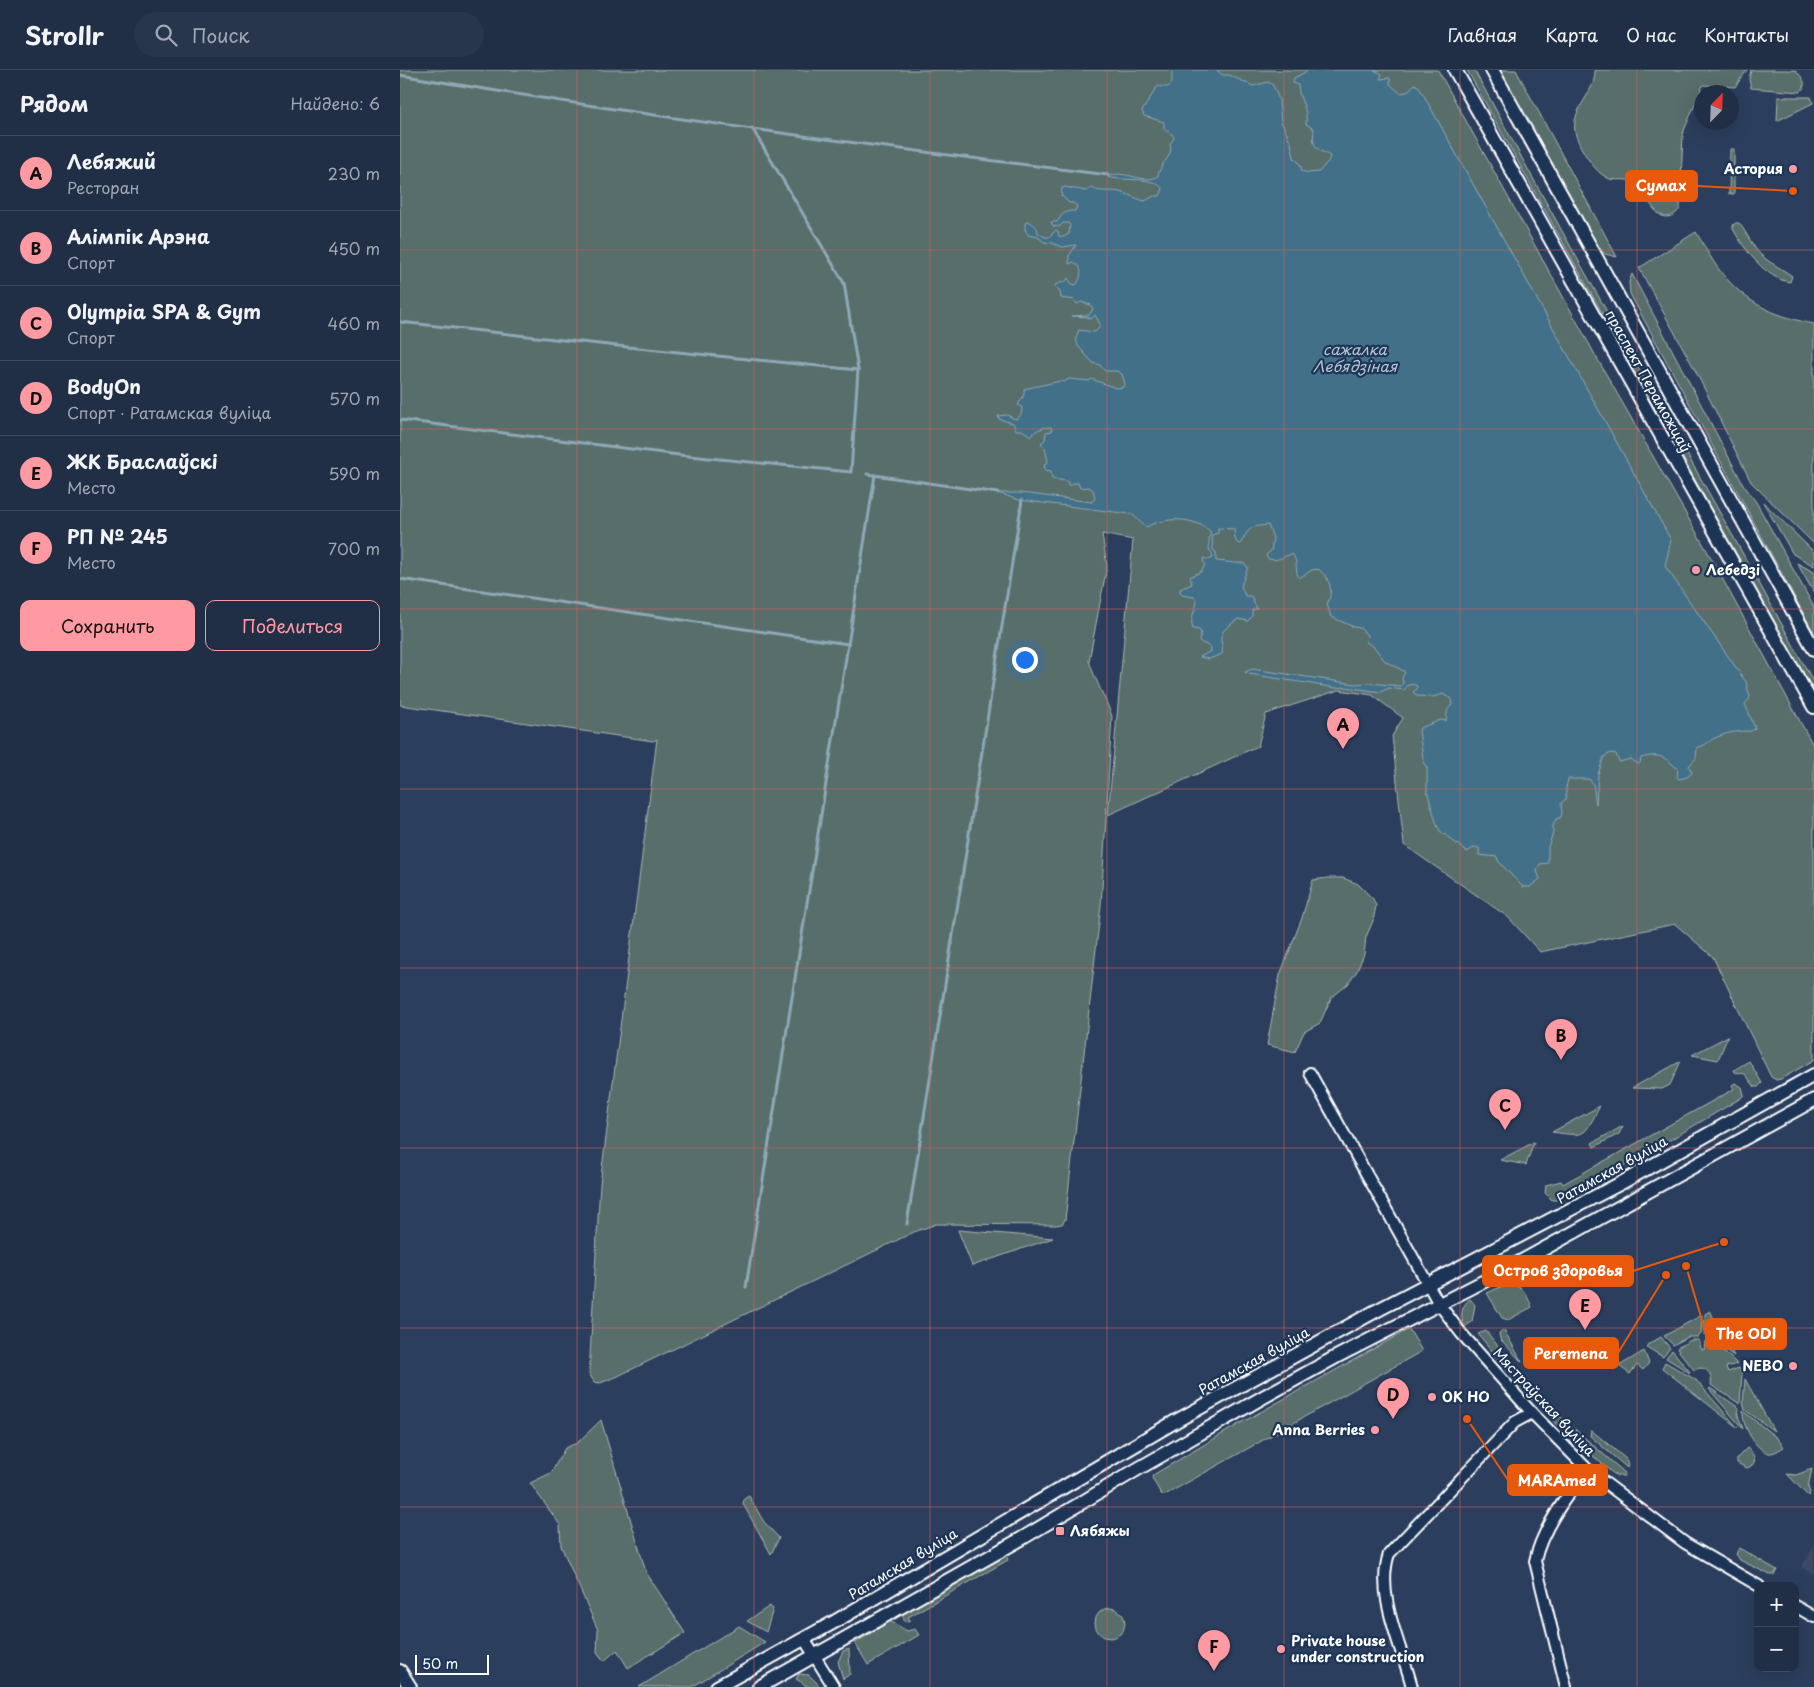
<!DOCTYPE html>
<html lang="ru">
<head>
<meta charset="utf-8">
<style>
  :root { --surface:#202e46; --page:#28364d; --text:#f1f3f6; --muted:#a2a8b3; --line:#3d4a5f; --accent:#ff9aa2 }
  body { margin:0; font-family:"Playpen Sans",sans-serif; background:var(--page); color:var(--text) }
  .controls { position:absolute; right:15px; bottom:15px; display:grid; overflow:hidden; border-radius:10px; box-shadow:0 5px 20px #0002 }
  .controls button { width:45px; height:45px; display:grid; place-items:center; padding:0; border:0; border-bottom:1px solid var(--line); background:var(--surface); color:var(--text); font:25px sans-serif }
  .compass { position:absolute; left:1294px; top:15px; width:45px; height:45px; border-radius:50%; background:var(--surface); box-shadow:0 5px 20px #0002; rotate:23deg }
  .scale { position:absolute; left:15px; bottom:12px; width:74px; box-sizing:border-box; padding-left:5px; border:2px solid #fff; border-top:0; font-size:14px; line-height:18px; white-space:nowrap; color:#fff; -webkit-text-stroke:4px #1d3557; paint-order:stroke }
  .you { position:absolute; left:624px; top:589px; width:18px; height:18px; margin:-12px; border:4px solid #fff; border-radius:50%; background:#1a73e8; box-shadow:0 0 0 8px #1a73e833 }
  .badge { display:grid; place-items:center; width:32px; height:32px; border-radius:50%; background:var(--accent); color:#111; font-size:16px; font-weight:700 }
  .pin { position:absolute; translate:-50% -41px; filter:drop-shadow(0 1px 2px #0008) }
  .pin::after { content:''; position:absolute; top:26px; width:18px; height:15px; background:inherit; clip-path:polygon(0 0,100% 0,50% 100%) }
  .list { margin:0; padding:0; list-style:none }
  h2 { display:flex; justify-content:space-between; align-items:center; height:65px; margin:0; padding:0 20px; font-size:21px }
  h2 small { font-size:16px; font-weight:400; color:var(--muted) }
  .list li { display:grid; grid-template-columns:32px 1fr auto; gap:15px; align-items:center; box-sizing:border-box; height:75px; padding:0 20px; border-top:1px solid var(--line) }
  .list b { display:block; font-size:19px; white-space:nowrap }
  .list p { margin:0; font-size:16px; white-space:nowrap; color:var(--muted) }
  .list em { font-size:16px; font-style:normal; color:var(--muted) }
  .actions { display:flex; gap:10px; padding:15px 20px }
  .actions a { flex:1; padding:11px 0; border:1px solid var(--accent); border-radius:10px; text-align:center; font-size:18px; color:var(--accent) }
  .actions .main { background:var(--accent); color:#111 }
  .icon { flex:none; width:28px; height:28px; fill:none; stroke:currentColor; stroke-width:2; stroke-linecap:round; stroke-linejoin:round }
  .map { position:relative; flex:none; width:1414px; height:1617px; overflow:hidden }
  header { display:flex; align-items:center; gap:30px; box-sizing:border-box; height:70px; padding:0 25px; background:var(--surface); border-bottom:1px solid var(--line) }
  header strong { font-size:24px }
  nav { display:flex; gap:28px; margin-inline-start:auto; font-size:18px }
  .search { width:350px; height:45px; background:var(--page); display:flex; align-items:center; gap:12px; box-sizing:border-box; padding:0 18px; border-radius:28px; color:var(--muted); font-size:19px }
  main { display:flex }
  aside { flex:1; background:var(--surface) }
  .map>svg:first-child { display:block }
  .built { fill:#3c4864 }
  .green { fill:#586e6a; stroke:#acb6b4 }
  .water { fill:#436f89; stroke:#8ea9b8 }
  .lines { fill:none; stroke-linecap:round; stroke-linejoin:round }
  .stream { stroke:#8ea9b8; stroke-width:3 }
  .minor-casing { stroke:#fff; stroke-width:14 }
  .major-casing { stroke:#fff; stroke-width:16 }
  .minor { stroke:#1d3557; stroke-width:10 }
  .major { stroke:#1d3557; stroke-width:12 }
  .grid { fill:none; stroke:#e05e5e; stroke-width:1; stroke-opacity:0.55 }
  .poi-dot { fill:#ff9aa2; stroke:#1d3557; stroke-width:2 }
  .labels { text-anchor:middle; stroke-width:4.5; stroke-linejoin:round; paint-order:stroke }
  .poi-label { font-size:14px; font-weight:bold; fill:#fff; stroke:#1d3557; text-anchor:start }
  .street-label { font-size:14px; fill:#fff; stroke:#1d3557 }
  .water-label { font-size:15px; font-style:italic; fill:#b4c5d0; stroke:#1d3557 }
  .leader { fill:none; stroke:#e8590c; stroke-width:2 }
  .callout-dot { fill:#e8590c; stroke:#1d3557; stroke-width:2 }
  .callout { fill:#e8590c; stroke:#e8590c; stroke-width:2 }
  .callout-label { font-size:15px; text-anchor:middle; font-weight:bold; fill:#fff }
</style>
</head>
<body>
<header>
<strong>Strollr</strong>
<div class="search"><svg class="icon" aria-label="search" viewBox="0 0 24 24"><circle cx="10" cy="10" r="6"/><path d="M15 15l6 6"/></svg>Поиск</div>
<nav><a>Главная</a><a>Карта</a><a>О нас</a><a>Контакты</a></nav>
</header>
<main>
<aside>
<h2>Рядом<small>Найдено: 6</small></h2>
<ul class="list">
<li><span class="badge">A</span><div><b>Лебяжий</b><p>Ресторан</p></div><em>230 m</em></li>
<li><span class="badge">B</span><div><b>Алімпік Арэна</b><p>Спорт</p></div><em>450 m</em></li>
<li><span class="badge">C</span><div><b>Olympia SPA &amp; Gym</b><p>Спорт</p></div><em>460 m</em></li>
<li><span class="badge">D</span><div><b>BodyOn</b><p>Спорт · Ратамская вуліца</p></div><em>570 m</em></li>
<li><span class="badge">E</span><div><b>ЖК Браслаўскі</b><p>Место</p></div><em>590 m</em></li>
<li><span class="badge">F</span><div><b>РП № 245</b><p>Место</p></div><em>700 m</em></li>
</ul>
<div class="actions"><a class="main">Сохранить</a><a>Поделиться</a></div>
</aside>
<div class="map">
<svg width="1414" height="1617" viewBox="0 0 1414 1617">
  <rect width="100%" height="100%" fill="#2b3e5d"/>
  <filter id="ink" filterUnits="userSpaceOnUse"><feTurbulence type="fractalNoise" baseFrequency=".02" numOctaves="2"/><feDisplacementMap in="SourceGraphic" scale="10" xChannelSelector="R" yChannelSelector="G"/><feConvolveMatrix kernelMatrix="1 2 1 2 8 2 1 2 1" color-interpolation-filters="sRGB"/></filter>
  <g filter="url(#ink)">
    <polygon class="built" points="1414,1476 1414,1505 1401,1497"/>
    <g class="green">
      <path d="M 0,0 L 1038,0 L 1198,290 L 1310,486 L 1414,677 L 1414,990 L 1381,1009 L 1376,1010 L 1371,1007 L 1313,887 L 1275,854 L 1140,882 L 1108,847 L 1004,775 L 992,666 L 1003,648 L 972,625 L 939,620 L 866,644 L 858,676 L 708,745 L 733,470 L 702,464 L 707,496 L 689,591 C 695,610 705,627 712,646 L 701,835 L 665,1150 L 662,1154 L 656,1155 L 536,1154 L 514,1162 L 216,1307 L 200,1313 L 194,1312 L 189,1303 L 200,1114 L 257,669 L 253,671 L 0,635 Z"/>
      <path d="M 1067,0 L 1074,0 L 1084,18 C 1191,218 1306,414 1414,613 L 1414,624 Z"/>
      <polygon points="1100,0 1116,0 1217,187 1205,184 1197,177"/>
      <path d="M 1195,0 L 1347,0 L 1335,17 L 1303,15 L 1283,63 L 1280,139 C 1258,165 1247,120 1233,112 C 1226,108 1217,111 1210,109 C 1196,105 1177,75 1175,61 C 1171,38 1196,23 1195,0 Z"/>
      <path d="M 1351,0 L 1395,0 C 1402,7 1409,14 1400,22 L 1351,18 L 1349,9 Z"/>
      <polygon points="1378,27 1411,27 1413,33 1377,51"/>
      <polygon points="1330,79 1334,79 1334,124 1329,124"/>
      <path d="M 1336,153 L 1339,153 C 1348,164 1352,177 1362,186 C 1371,194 1383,199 1392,206 L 1390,212 C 1366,209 1344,179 1333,159 L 1333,155 Z"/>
      <path d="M 1296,162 C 1305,177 1314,195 1326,208 C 1350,236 1379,247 1414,254 L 1414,474 L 1351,412 L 1294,298 L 1239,198 Z"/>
      <polygon points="1232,204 1343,414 1356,432 1414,537 1414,563 1230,224 1229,212"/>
      <polygon points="1363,432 1414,482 1414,496 1393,484"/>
      <polygon points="1397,493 1414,502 1414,523"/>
      <polygon points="927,808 943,808 958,814 973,829 976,836 973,851 966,867 964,884 957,901 948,914 931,928 920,953 904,962 895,982 867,975 880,905 902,848 913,810"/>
      <polygon points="1328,966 1318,990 1292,985"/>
      <polygon points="1281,991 1270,1015 1262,1019 1232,1018"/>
      <polygon points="1349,991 1362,1013 1358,1017 1355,1017 1345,1004 1335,1002 1334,1000"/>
      <polygon points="1335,1013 1342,1017 1344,1025 1341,1028 1246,1084 1158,1130 1152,1130 1145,1123 1146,1115 1161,1111 1163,1114 1334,1019 1332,1015"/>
      <path d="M 1200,1036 C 1183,1067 1188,1067 1152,1062 Z"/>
      <polygon points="1223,1056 1219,1064 1194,1077 1192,1073"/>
      <polygon points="1134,1072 1126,1095 1100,1090"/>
      <polygon points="558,1160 653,1168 572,1196"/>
      <path d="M 1105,1215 C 1123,1214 1125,1222 1132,1237 L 1108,1250 L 1102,1248 L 1087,1223 Z"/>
      <path d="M 1070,1229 L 1075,1235 L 1072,1252 L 1064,1257 C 1060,1246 1061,1236 1070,1229 Z"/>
      <polygon points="1310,1241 1334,1286 1304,1265 1305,1244"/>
      <polygon points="1302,1245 1301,1264 1298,1267 1288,1267 1273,1275 1264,1266"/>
      <polygon points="1009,1259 1022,1281 765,1425 761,1424 752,1408 753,1405 839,1354"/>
      <polygon points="1104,1260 1122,1292 1100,1269 1099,1263"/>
      <polygon points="1086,1261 1141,1330 1132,1329 1078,1264"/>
      <polygon points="1261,1267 1270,1278 1263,1287 1248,1278 1247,1275"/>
      <path d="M 1291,1270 L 1298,1270 L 1300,1272 L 1301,1279 L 1304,1280 L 1305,1271 L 1326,1283 L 1337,1294 L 1326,1297 L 1328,1302 L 1339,1298 L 1342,1303 L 1340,1334 L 1311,1315 C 1313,1304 1306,1294 1294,1300 L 1278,1280 L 1277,1278 Z"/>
      <polygon points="1272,1280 1290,1302 1290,1303 1266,1288"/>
      <polygon points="1244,1281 1249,1293 1243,1300 1237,1295 1230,1304 1219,1296"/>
      <polygon points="1265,1292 1296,1310 1338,1358 1262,1298"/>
      <polygon points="1345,1309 1374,1361 1345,1340 1343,1333"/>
      <polygon points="1310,1318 1339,1338 1338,1345 1343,1359 1309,1319"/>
      <polygon points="1153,1340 1225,1403 1224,1406 1216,1406 1154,1352 1151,1346"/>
      <path d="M 1343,1341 L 1377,1368 L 1384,1377 C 1380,1379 1374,1384 1369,1383 C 1356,1381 1341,1354 1343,1341 Z"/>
      <polygon points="201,1350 246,1502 285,1563 228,1598 217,1580 204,1591 197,1582 198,1560 161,1476 160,1455 130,1413 151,1403 165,1378 177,1373"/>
      <polygon points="1191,1360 1226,1389 1228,1395 1227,1398 1190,1366"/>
      <path d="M 1347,1378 C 1355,1384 1359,1394 1347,1398 L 1337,1393 L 1337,1388 Z"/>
      <polygon points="1412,1399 1408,1417 1410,1423 1408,1426 1387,1404 1396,1405"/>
      <polygon points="349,1426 364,1452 379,1468 371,1484 343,1434 344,1429"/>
      <polygon points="1339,1478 1377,1500 1374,1505 1370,1505 1340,1490 1336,1484"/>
      <polygon points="606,1485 608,1490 508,1547 510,1550 505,1552 502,1545 504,1542"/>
      <polygon points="370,1536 373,1539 366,1562 347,1551"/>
      <circle cx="710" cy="1553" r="15"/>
      <polygon points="490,1551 507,1561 515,1559 519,1565 468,1595 455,1573"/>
      <polygon points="339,1556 365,1572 292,1617 239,1617"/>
      <polygon points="449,1579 450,1604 443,1609 438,1592 443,1581"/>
      <polygon points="399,1604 409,1605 421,1617 409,1617 396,1609"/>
    </g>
    <path class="water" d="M 772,0 L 817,0 L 822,5 L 829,5 L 853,16 L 868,12 L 873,15 L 879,30 L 881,51 L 891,73 L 894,88 L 900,94 L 902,101 L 908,103 L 919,102 L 929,90 L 930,86 C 915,78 912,77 914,59 L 906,54 C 908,36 899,32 898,15 L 893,13 L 894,8 L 909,0 L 974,0 L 982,4 L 980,9 L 990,8 L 990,14 L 1000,23 L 1007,22 L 1015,14 L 1019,17 L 1271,470 L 1265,496 L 1346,612 L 1350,628 L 1345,634 L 1355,658 L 1352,661 C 1339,661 1328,662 1315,668 C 1309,671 1304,677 1297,677 L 1296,688 L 1289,696 L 1292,703 L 1287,707 L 1279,709 L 1277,707 L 1278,699 C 1263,686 1260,683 1241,688 L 1240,693 L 1238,694 L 1231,689 L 1219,692 L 1216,684 L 1211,683 L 1204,687 L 1198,704 L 1196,734 L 1193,714 L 1189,709 L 1168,709 L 1166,718 L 1166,729 L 1161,733 L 1162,744 L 1160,748 L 1156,749 L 1153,756 L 1153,763 L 1148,777 L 1148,793 L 1140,794 L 1137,801 L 1140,809 L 1130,817 L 1123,817 L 1099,792 L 1097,787 L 1079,785 L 1079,778 L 1075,777 L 1067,782 L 1040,761 L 1037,755 L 1027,721 L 1027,697 L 1024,694 L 1019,661 L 1020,658 L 1041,650 L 1046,651 C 1047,645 1046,639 1052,635 L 1051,629 L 1043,624 L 1033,627 L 1017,626 L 1013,622 L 1017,619 L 1017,616 L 1013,614 L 1007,616 L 1004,620 L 989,618 L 981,622 L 945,617 L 937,618 L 849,604 L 845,602 L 852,599 L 955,614 L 970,613 L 1001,616 L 1003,613 L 1002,608 L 1005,602 L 985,591 L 974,577 L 966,572 L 967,565 L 960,558 L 954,557 L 931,547 L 927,534 C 934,521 930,508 918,499 L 912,500 L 899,508 C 894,500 899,493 892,484 C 883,486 876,493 867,488 L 866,485 L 871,481 L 873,468 L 868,455 C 848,457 850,458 840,474 L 837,473 L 835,469 L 834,459 L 818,458 L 818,463 L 812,465 L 813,480 L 816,482 L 816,491 C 826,491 833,494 843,493 L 848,497 L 841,516 L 845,526 L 851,526 L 857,539 L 852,540 L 852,546 L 848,551 L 838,549 C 831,555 819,560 821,571 C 822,576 823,579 822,584 L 809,589 L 800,587 L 811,581 L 810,577 L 799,571 L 801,562 L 799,560 L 793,559 C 789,548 796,541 797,531 L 794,527 L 782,525 L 780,522 L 780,519 L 792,514 L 790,507 L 802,501 L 805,494 L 803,491 L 804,488 L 808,490 L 813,488 C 813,485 812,483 810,481 C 808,476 809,468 811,462 C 793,446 766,447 746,457 C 740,453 737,447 731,444 L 619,430 L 598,423 L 621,423 L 692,432 L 695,428 L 693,420 L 689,417 L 680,418 L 678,413 L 673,413 L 669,416 L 667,411 L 652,409 L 651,401 L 645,400 L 644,395 L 648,392 L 645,378 L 641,373 L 645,370 L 646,362 L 652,361 L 651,357 C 644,357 634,360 631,366 L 622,360 L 616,360 L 613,353 L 599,349 L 598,346 L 607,345 L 615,349 C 621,347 622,343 622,337 L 618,335 L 624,325 L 624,319 L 660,311 L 664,312 L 669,309 L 689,311 L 691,309 L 716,318 L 723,317 L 725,314 L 722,304 L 717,301 L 705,301 L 700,295 L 693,293 L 678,276 L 676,268 L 679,260 L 695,262 L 701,256 L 695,245 L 691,249 L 688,247 L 671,246 L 689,245 L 693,239 L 691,235 L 681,232 L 677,234 L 674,230 L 661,228 L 660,222 L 655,217 L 656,214 L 665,212 L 668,208 L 672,214 L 676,215 C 682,207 684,197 673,192 L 669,194 L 669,186 L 676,175 L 662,177 L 652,173 L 644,172 L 638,167 L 628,165 L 625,159 L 625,153 L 628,151 C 634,154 638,157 638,163 L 645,167 L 649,167 L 656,160 L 658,161 L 659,166 L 663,167 L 669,164 L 670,155 L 668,153 L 663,153 L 659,157 L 653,156 L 651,152 L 657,152 C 663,143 664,141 675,141 L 677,136 L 673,133 L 669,133 L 661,125 L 662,118 L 665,117 L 686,121 L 692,118 C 698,122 704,121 711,121 C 724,121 733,128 745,131 L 754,126 L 760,126 L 763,119 C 753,105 722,112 708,107 C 722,98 742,114 757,107 C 759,103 760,98 763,94 C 767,88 773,83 770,74 L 774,68 L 772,64 L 764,59 L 764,52 L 744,46 L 742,41 L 757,17 C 760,16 763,17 766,17 C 775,17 771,6 772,0 Z"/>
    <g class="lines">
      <g class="stream">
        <path d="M 0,5 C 235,45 472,76 708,105"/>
        <polyline points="0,252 208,275 458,300"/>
        <polyline points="0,350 279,385 451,402 458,300 444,213 352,58"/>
        <polyline points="467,404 598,423"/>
        <polyline points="0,509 448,574"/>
        <polyline points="507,1154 622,430"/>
        <polyline points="346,1217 475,405"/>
      </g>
      <defs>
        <g id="minor">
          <polyline points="910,1003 1039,1234 1061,1263 1132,1343 1188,1400 1285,1473 1359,1516"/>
          <polyline points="1395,1536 1414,1547"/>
          <polyline points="404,1569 434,1617"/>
          <path d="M 1012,1617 C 1002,1576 975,1525 989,1484 L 1115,1352 L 1132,1343"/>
          <path d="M 1166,1617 L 1135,1491 C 1141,1461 1168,1422 1188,1400"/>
        </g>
        <g id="major">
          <polyline points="1055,0 1414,637"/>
          <polyline points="1092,0 1414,579"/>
          <polyline points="0,1601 10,1617"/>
          <polyline points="317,1617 436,1551 776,1351 974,1242 1223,1112 1414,1005"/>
          <polyline points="359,1617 621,1469 736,1400 865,1326 936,1287 1100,1203 1414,1030"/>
        </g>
      </defs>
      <use href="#minor" class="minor-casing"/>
      <use href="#major" class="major-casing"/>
      <use href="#minor" class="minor"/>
      <use href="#major" class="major"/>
    </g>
  </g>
  <path class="grid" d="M 177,0 L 177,1617M 354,0 L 354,1617M 530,0 L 530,1617M 707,0 L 707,1617M 884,0 L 884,1617M 1060,0 L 1060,1617M 1237,0 L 1237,1617M 0,180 L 1414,180M 0,359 L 1414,359M 0,539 L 1414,539M 0,719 L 1414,719M 0,898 L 1414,898M 0,1078 L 1414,1078M 0,1258 L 1414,1258M 0,1437 L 1414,1437"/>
  <g class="poi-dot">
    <circle cx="1393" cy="99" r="5"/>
    <circle cx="1296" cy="500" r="5"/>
    <circle cx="1393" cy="1296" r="5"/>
    <circle cx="1032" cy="1327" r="5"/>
    <circle cx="975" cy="1360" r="5"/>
    <rect x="655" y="1456" width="10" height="10" rx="2.5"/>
    <circle cx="881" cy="1579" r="5"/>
  </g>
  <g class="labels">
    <g class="poi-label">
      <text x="1383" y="104" text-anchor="end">Астория</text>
      <text x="1306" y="505">Лебедзі</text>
      <text x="1383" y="1301" text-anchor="end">NEBO</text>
      <text x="1042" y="1332">ОК НО</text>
      <text x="965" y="1365" text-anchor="end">Anna Berries</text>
      <text x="670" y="1466">Лябяжы</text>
      <text x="891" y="1576">Private house<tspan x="891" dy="16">under construction</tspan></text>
    </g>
    <g class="street-label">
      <text transform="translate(1248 311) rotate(61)" y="5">праспект Пераможцаў</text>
      <text transform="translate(1212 1100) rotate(-29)" y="5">Ратамская вуліца</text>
      <text transform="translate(854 1291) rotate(-29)" y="5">Ратамская вуліца</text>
      <text transform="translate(1144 1332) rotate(47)" y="5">Мястраўская вуліца</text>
      <text transform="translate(503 1494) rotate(-31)" y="5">Ратамская вуліца</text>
    </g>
    <g class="water-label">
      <text x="955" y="285">сажалка<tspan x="955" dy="17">Лебядзіная</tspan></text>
    </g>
  </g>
  <path class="leader" d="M1393 121L1297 116M1324 1172L1233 1201M1286 1196L1306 1264M1266 1205L1218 1283M1067 1349L1108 1410"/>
  <g class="callout-dot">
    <circle cx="1393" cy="121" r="5"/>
    <circle cx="1324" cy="1172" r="5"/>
    <circle cx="1286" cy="1196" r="5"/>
    <circle cx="1266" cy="1205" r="5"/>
    <circle cx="1067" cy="1349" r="5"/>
  </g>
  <g class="callout">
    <rect x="1226" y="101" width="71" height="30" rx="5"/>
    <rect x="1083" y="1186" width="150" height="30" rx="5"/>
    <rect x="1306" y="1249" width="80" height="30" rx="5"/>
    <rect x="1124" y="1268" width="94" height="30" rx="5"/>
    <rect x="1108" y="1395" width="99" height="30" rx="5"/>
  </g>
  <g class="callout-label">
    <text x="1261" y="121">Сумах</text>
    <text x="1158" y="1206">Остров здоровья</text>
    <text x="1346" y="1269">The ODI</text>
    <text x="1171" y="1289">Peremena</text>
    <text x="1157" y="1416">MARAmed</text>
  </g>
</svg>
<div class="controls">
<button>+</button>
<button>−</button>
</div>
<svg class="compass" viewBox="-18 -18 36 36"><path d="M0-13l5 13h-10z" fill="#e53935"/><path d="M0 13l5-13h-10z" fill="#a2a8b3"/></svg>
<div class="scale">50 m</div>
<div class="you"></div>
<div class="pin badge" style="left:943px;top:679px">A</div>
<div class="pin badge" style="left:1161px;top:990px">B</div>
<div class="pin badge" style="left:1105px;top:1060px">C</div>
<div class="pin badge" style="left:993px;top:1349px">D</div>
<div class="pin badge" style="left:1185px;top:1260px">E</div>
<div class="pin badge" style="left:814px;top:1601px">F</div>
</div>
</main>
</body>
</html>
